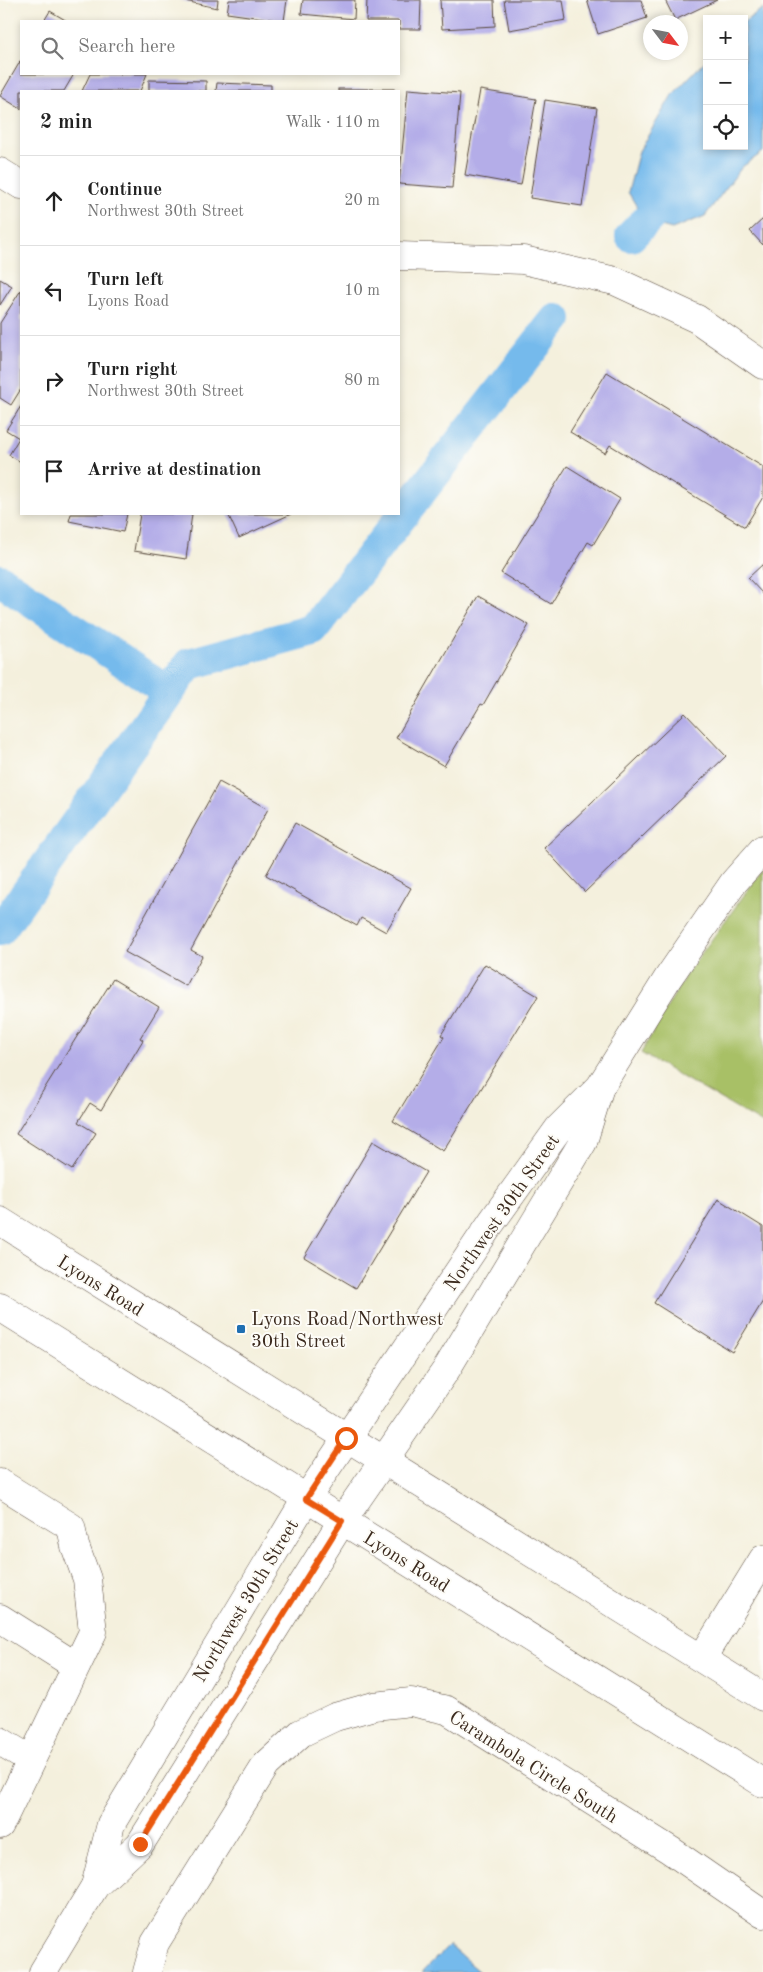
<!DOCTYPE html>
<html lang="en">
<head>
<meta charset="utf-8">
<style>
  :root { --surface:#fff; --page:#f6f6f6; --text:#222; --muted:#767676; --line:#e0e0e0 }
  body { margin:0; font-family:"Old Standard TT",serif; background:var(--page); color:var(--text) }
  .controls { position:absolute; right:15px; top:15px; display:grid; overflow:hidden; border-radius:0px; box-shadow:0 2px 8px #0003 }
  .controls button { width:45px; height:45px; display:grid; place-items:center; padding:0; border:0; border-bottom:1px solid var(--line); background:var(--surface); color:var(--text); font:25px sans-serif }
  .compass { position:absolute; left:643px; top:15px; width:45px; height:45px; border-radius:50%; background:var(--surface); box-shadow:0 2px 8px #0003; rotate:122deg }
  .stop { position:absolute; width:15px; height:15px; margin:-11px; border:4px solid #ea580c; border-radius:50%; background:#fff }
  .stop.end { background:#ea580c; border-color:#fff; box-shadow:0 1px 5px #0008 }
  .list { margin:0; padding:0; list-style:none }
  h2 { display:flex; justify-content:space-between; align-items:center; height:65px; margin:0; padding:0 20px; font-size:21px }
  h2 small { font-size:16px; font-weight:400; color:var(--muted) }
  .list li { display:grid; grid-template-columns:32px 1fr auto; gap:15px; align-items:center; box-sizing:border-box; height:90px; padding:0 20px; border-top:1px solid var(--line) }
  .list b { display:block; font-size:19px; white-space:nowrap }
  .list p { margin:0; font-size:16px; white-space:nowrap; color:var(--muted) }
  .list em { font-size:16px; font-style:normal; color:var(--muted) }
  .icon { flex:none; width:28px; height:28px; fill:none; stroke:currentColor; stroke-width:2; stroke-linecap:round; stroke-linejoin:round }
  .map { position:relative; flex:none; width:763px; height:1972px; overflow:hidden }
  .search { position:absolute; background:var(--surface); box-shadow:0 2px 8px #0003; left:20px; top:20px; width:380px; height:55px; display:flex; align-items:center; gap:12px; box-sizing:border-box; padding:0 18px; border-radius:0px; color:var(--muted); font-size:19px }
  .panel { position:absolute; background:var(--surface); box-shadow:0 2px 8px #0003; left:20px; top:90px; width:380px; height:425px; border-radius:0px }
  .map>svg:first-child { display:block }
  .green { fill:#a8c066; stroke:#727542 }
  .water { fill:#75baec; stroke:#587285 }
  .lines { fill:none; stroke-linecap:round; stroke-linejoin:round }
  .canal { stroke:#75baec; stroke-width:32 }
  .building { fill:#b4ade8 }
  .minor-casing { stroke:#57483b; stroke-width:29 }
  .major-casing { stroke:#57483b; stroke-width:29 }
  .minor { stroke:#fff; stroke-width:28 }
  .major { stroke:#fff; stroke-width:28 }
  .route { stroke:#ea580c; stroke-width:6 }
  .poi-dot { fill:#1f6fb2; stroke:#fdfcf7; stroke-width:2 }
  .labels { text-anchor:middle; stroke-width:4; stroke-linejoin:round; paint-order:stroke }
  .street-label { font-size:19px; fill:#3b2a1e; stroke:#fdfcf7 }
  .poi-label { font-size:19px; fill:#3b2a1e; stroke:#fdfcf7; text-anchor:start }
</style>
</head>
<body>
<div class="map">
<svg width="763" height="1972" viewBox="0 0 763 1972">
  <rect width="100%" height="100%" fill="#fdfcf7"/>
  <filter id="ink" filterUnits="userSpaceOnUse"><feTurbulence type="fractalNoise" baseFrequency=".02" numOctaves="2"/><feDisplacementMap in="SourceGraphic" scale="10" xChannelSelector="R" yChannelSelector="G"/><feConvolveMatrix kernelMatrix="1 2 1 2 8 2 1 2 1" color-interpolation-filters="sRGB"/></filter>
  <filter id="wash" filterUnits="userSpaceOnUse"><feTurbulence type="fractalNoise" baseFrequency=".0096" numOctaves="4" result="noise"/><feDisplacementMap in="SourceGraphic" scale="20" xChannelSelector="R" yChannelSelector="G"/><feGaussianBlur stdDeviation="1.12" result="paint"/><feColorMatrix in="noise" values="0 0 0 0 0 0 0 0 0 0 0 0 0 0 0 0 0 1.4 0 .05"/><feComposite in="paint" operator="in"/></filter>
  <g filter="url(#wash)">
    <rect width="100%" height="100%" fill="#f4f0dd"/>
    <polygon class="green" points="763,869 763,1124 641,1053 685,976"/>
    <g class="water">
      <polygon points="763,8 763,152 742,167 705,216 672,229 646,222 628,192 639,151 672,95 707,59 707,146 744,146 744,22"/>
      <polygon points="449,1945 480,1972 422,1972"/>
    </g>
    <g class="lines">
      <g class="canal">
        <polyline points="631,236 719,146"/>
        <polyline points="0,580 169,692"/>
        <polyline points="0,930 189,664 313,630 556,319"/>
      </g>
    </g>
    <g id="blocks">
      <g class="building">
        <polygon points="180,0 218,0 217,8"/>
        <polygon points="229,0 287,0 284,21 227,13"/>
        <polygon points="303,0 355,0 354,19 301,14"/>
        <polygon points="367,0 421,0 420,29 399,29 399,21 366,21"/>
        <polygon points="440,0 494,0 495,26 442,29"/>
        <polygon points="504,0 563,0 566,20 509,30"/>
        <polygon points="587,0 641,0 647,18 598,34"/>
        <polygon points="665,0 717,0 675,20"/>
        <polygon points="50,11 67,21 44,21"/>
        <polygon points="21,60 21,74 74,74 64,91 21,91 21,109 0,96"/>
        <polygon points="90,74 147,74 140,91 82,91"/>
        <polygon points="149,80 206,81 206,91 149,91"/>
        <polygon points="217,83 271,85 271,91 216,91"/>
        <rect x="338" y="89" width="56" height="2"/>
        <polygon points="408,89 460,93 452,188 399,184"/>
        <polygon points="480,90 536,99 521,185 465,175"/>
        <polygon points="545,100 597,108 582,206 530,198"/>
        <polygon points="763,219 763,245 750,231"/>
        <polygon points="0,279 12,286 0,305"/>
        <polygon points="21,290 21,389 11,405 0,398 0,323"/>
        <polygon points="607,372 763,467 763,497 745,527 610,445 605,453 570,432"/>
        <polygon points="21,406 21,462 9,455 19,438 6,430"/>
        <polygon points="567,466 620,499 593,545 588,542 551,604 501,573"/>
        <polygon points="71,514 127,514 123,532 69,521"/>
        <polygon points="140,514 192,514 186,559 134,551"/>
        <polygon points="228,514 291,514 239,538"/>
        <polygon points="763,564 763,594 748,578"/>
        <polygon points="478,596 529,625 483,705 481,704 444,766 396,738"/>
        <polygon points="685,713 726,756 585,892 544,848"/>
        <polygon points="219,782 268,809 191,950 202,956 186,986 125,952"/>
        <polygon points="295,823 411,888 386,932 361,918 357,926 266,875"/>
        <polygon points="485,964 538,996 443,1151 393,1121 444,1037 441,1035"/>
        <polygon points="113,979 159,1007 140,1038 143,1040 101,1110 90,1103 78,1122 96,1133 72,1170 16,1134"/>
        <polygon points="373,1141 426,1172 356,1288 304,1257"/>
        <polygon points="718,1199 763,1227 763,1301 732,1352 654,1303"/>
      </g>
    </g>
  </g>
  <g filter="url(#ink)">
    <use href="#blocks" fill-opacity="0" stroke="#57483b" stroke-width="1"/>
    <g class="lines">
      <defs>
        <g id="minor">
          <polyline points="0,172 21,185"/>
          <polyline points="399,256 523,260 615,281 697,319 763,365"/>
          <polyline points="0,1483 71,1527 75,1546 87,1579 93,1632 0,1825"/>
          <polyline points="0,1618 76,1666"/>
          <polyline points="702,1658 763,1559"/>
          <polyline points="0,1741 31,1760"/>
          <polyline points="95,1886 111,1824 306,1499 491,1223 559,1128 600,1087 668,978 734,882 763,849"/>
          <polyline points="43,1972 95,1886 140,1844 342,1521 446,1370 583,1142 599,1090"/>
          <polyline points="147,1972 155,1943 266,1765 301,1733 335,1717 374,1706 411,1702 447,1710 670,1850 763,1914"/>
        </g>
        <g id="major">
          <polyline points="0,1221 763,1697"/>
          <polyline points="0,1307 763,1783"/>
        </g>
      </defs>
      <use href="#minor" class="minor-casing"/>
      <use href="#major" class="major-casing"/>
      <use href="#minor" class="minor"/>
      <use href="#major" class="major"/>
    </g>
  </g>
  <g class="lines" filter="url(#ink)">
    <polyline class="route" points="140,1844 342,1521 306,1499 346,1438"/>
  </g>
  <rect class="poi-dot" x="236" y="1324" width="10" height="10" rx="2.5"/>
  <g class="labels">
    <g class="street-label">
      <text transform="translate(501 1212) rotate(-55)" y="7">Northwest 30th Street</text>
      <text transform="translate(101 1285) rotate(32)" y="7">Lyons Road</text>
      <text transform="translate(407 1561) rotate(32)" y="7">Lyons Road</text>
      <text transform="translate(245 1600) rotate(-59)" y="7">Northwest 30th Street</text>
      <text transform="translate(534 1766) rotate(32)" y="7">Carambola Circle South</text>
    </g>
    <g class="poi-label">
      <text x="251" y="1325">Lyons Road/Northwest<tspan x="251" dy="22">30th Street</tspan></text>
    </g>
  </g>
</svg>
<div class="controls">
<button>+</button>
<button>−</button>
<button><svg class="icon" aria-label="locate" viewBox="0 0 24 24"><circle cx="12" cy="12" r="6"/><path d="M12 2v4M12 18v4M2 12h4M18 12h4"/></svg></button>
</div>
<svg class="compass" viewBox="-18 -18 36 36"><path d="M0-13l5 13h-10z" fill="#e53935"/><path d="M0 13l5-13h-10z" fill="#767676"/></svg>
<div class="stop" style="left:346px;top:1438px"></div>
<div class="stop end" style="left:140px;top:1844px"></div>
<div class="search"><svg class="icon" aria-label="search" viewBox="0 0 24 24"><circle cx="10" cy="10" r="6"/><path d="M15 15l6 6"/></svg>Search here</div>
<section class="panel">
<h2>2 min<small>Walk · 110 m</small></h2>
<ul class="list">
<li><svg class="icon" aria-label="ahead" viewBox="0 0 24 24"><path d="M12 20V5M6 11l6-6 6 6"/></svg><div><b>Continue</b><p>Northwest 30th Street</p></div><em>20 m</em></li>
<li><svg class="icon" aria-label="left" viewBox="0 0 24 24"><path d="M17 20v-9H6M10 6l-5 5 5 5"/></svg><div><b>Turn left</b><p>Lyons Road</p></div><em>10 m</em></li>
<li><svg class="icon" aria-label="right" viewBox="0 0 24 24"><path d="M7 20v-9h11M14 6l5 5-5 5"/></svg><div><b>Turn right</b><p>Northwest 30th Street</p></div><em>80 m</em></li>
<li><svg class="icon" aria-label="arrive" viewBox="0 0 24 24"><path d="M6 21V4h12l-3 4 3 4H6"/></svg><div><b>Arrive at destination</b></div></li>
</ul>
</section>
</div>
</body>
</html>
